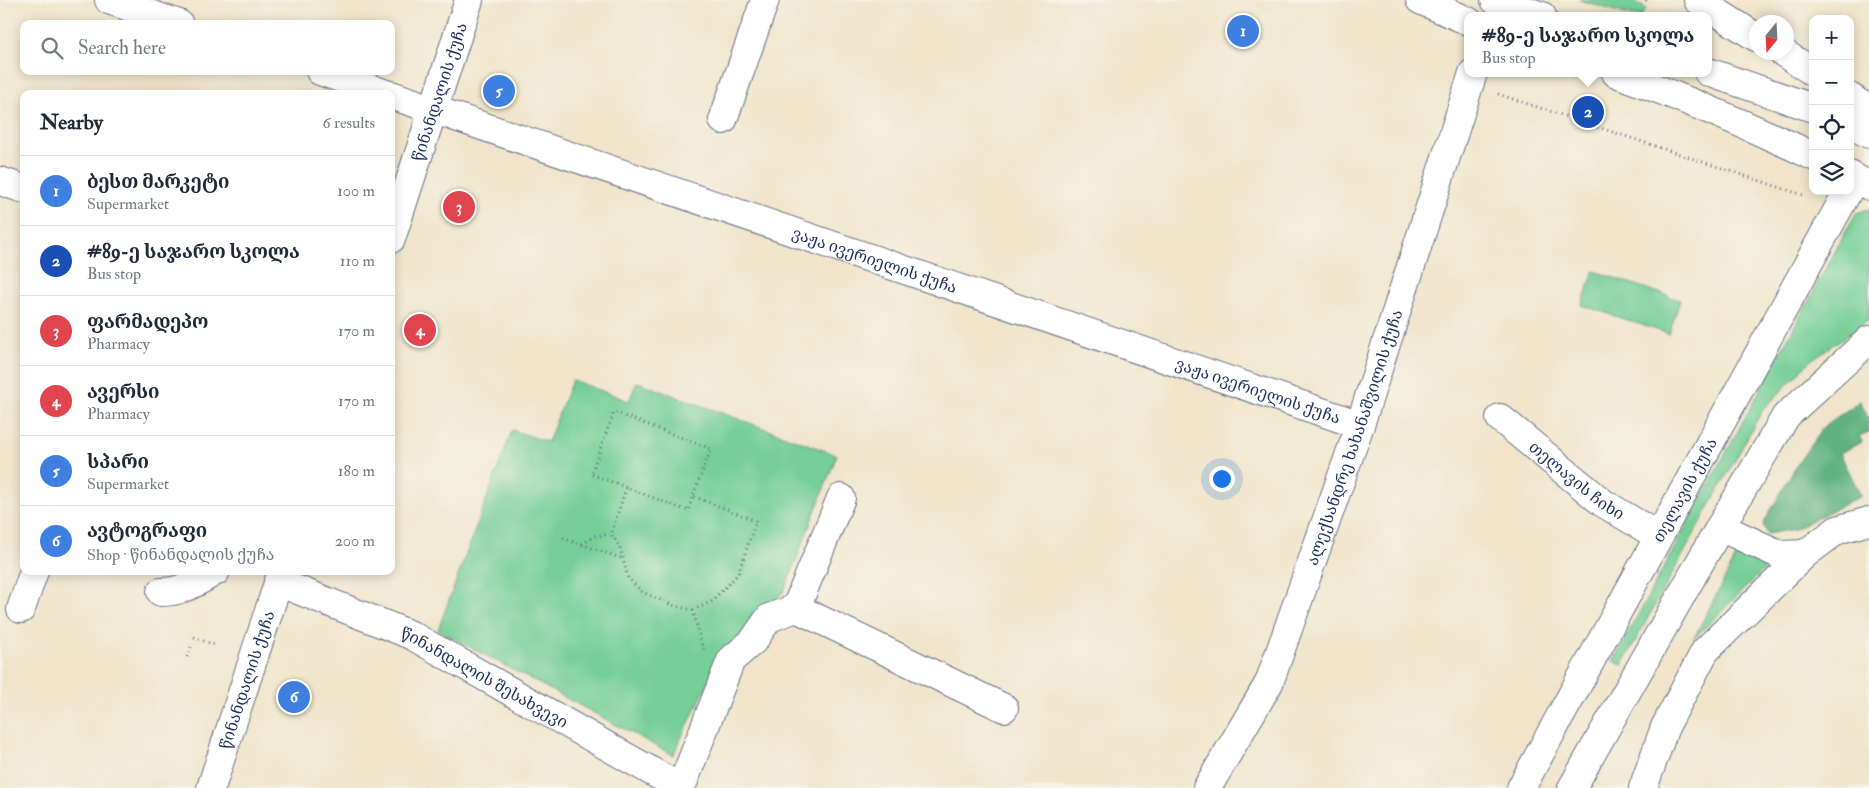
<!DOCTYPE html>
<html lang="en">
<head>
<meta charset="utf-8">
<style>
  :root { --surface:#fff; --page:#f2f2f3; --text:#1f2937; --muted:#747a83; --line:#e0e1e3; --accent:#1a73e8 }
  body { margin:0; font-family:"IM FELL Double Pica","Noto Serif Georgian",serif; background:var(--page); color:var(--text) }
  .controls { position:absolute; right:15px; top:15px; display:grid; overflow:hidden; border-radius:10px; box-shadow:0 2px 12px #0003 }
  .controls button { width:45px; height:45px; display:grid; place-items:center; padding:0; border:0; border-bottom:1px solid var(--line); background:var(--surface); color:var(--text); font:25px sans-serif }
  .compass { position:absolute; left:1749px; top:15px; width:45px; height:45px; border-radius:50%; background:var(--surface); box-shadow:0 2px 12px #0003; rotate:198deg }
  .you { position:absolute; left:1221px; top:478px; width:18px; height:18px; margin:-12px; border:4px solid #fff; border-radius:50%; background:#1a73e8; box-shadow:0 0 0 8px #1a73e833 }
  .badge { display:grid; place-items:center; width:32px; height:32px; border-radius:50%; background:var(--accent); color:#fff; font-size:16px; font-weight:700 }
  .pin { position:absolute; translate:-50% -50%; border:2px solid #fff; box-shadow:0 1px 5px #0006 }
  .popup { position:absolute; left:1464px; top:12px; width:248px; height:65px; box-sizing:border-box; display:grid; place-content:center; border-radius:10px; background:var(--surface); filter:drop-shadow(0 1px 4px #0005); font-size:16px; white-space:nowrap; color:var(--muted) }
  .popup b { font-size:19px; color:var(--text) }
  .popup::after { content:''; position:absolute; left:50%; top:100%; margin-left:-10px; border:10px solid transparent; border-top-color:var(--surface) }
  .list { margin:0; padding:0; list-style:none }
  h2 { display:flex; justify-content:space-between; align-items:center; height:65px; margin:0; padding:0 20px; font-size:21px }
  h2 small { font-size:16px; font-weight:400; color:var(--muted) }
  .list li { display:grid; grid-template-columns:32px 1fr auto; gap:15px; align-items:center; box-sizing:border-box; height:70px; padding:0 20px; border-top:1px solid var(--line) }
  .list b { display:block; font-size:19px; white-space:nowrap }
  .list p { margin:0; font-size:16px; white-space:nowrap; color:var(--muted) }
  .list em { font-size:16px; font-style:normal; color:var(--muted) }
  .icon { flex:none; width:28px; height:28px; fill:none; stroke:currentColor; stroke-width:2; stroke-linecap:round; stroke-linejoin:round }
  .map { position:relative; flex:none; width:1869px; height:788px; overflow:hidden }
  .search { position:absolute; background:var(--surface); box-shadow:0 2px 12px #0003; left:20px; top:20px; width:375px; height:55px; display:flex; align-items:center; gap:12px; box-sizing:border-box; padding:0 18px; border-radius:10px; color:var(--muted); font-size:19px }
  .panel { position:absolute; background:var(--surface); box-shadow:0 2px 12px #0003; left:20px; top:90px; width:375px; height:485px; border-radius:10px }
  .map>svg:first-child { display:block }
  .green { fill:#76cf96; stroke:#487f7a }
  .forest { fill:#60b27f; stroke:#3e706e }
  .lines { fill:none; stroke-linecap:round; stroke-linejoin:round }
  .minor-casing { stroke:#666f84; stroke-width:30 }
  .major-casing { stroke:#666f84; stroke-width:30 }
  .path { stroke:#666f84; stroke-width:3; stroke-dasharray:1 4; stroke-linecap:butt }
  .minor { stroke:#fff; stroke-width:28 }
  .major { stroke:#fff; stroke-width:28 }
  .labels { text-anchor:middle; stroke-width:4.5; stroke-linejoin:round; paint-order:stroke }
  .street-label { font-size:16px; fill:#1b2f5e; stroke:#f7f3e8 }
</style>
</head>
<body>
<div class="map">
<svg width="1869" height="788" viewBox="0 0 1869 788">
  <rect width="100%" height="100%" fill="#f7f3e8"/>
  <filter id="ink" filterUnits="userSpaceOnUse"><feTurbulence type="fractalNoise" baseFrequency=".02" numOctaves="2"/><feDisplacementMap in="SourceGraphic" scale="10" xChannelSelector="R" yChannelSelector="G"/><feConvolveMatrix kernelMatrix="1 2 1 2 8 2 1 2 1" color-interpolation-filters="sRGB"/></filter>
  <filter id="wash" filterUnits="userSpaceOnUse"><feTurbulence type="fractalNoise" baseFrequency=".0096" numOctaves="4" result="noise"/><feDisplacementMap in="SourceGraphic" scale="20" xChannelSelector="R" yChannelSelector="G"/><feGaussianBlur stdDeviation="1.12" result="paint"/><feColorMatrix in="noise" values="0 0 0 0 0 0 0 0 0 0 0 0 0 0 0 0 0 1.4 0 .05"/><feComposite in="paint" operator="in"/></filter>
  <g filter="url(#wash)">
    <rect width="100%" height="100%" fill="#f0e5ca"/>
    <g class="green">
      <polygon points="1579,0 1633,0 1646,9 1641,16 1632,16"/>
      <polygon points="1869,209 1869,320 1811,360 1762,411 1622,665 1613,661 1856,213"/>
      <polygon points="1594,271 1680,300 1669,334 1582,305"/>
      <polygon points="572,380 629,401 637,382 837,455 784,591 720,659 673,755 438,630 512,430 548,442"/>
      <polygon points="1740,549 1752,559 1769,565 1694,638"/>
    </g>
    <polygon class="forest" points="1860,401 1869,420 1869,432 1859,436 1862,442 1840,453 1861,496 1795,529 1767,534 1763,524 1796,466 1824,426"/>
  </g>
  <g filter="url(#ink)">
    <g class="lines">
      <defs>
        <g id="minor">
          <polyline points="109,0 179,24"/>
          <polyline points="320,71 386,94"/>
          <path id="s1" d="M 391,95 L 1360,425"/>
          <polyline points="723,120 765,0"/>
          <polyline points="0,181 24,189"/>
          <path id="s2" d="M 391,239 L 469,0"/>
          <path id="s3" d="M 1500,418 L 1603,503 L 1658,536"/>
          <polyline points="1720,527 1781,555 1805,554"/>
          <path id="s4" d="M 278,582 L 411,635 L 681,788"/>
          <path d="M 161,592 C 183,592 197,582 216,571"/>
          <polyline points="796,608 1004,708"/>
          <polyline points="21,609 34,571"/>
          <path id="s5" d="M 211,788 L 282,571"/>
          <polyline points="681,788 731,660 753,641 769,618 796,608 841,498"/>
          <path id="s6" d="M 1207,788 L 1269,683 L 1360,425 L 1473,73"/>
          <path id="s7" d="M 1521,788 L 1848,191"/>
          <polyline points="1572,788 1720,527 1786,416 1869,340"/>
          <polyline points="1643,788 1665,727 1705,651 1805,554 1837,530 1869,521"/>
        </g>
        <g id="major">
          <polyline points="1420,0 1468,21"/>
          <polyline points="1495,0 1542,16"/>
          <polyline points="1698,0 1756,37"/>
          <polyline points="1782,52 1813,72"/>
          <polyline points="1708,72 1813,108"/>
          <path d="M 1616,73 C 1683,98 1748,125 1813,156"/>
          <polyline points="1850,97 1869,110"/>
          <polyline points="1850,124 1869,134"/>
          <polyline points="1850,175 1869,186"/>
        </g>
      </defs>
      <use href="#minor" class="minor-casing"/>
      <use href="#major" class="major-casing"/>
      <g class="path">
        <polyline points="1646,0 1648,2"/>
        <polyline points="1498,94 1806,196"/>
        <polyline points="626,488 611,534 620,547 628,578 642,592 675,606 693,610 711,602 738,574 756,521 693,496 688,511 591,474 614,412 711,449 693,496"/>
        <polyline points="563,538 623,559"/>
        <polyline points="582,544 595,536 610,534"/>
        <polyline points="693,610 701,643 704,649"/>
        <polyline points="194,637 217,646"/>
        <polyline points="187,657 191,647"/>
      </g>
      <use href="#minor" class="minor"/>
      <use href="#major" class="major"/>
    </g>
  </g>
  <g class="labels">
    <g class="street-label">
      <text dy="6" stroke="none"><textPath href="#s2" startOffset="155">წინანდალის ქუჩა</textPath></text>
      <text dy="6" stroke="none"><textPath href="#s1" startOffset="511">ვაჟა ივერიელის ქუჩა</textPath></text>
      <text dy="6" stroke="none"><textPath href="#s1" startOffset="916">ვაჟა ივერიელის ქუჩა</textPath></text>
      <text dy="6" stroke="none"><textPath href="#s6" startOffset="382">ალექსანდრე ხახანაშვილის ქუჩა</textPath></text>
      <text dy="6" stroke="none"><textPath href="#s3" startOffset="99">თელავის ჩიხი</textPath></text>
      <text dy="6" stroke="none"><textPath href="#s7" startOffset="340">თელავის ქუჩა</textPath></text>
      <text dy="6" stroke="none"><textPath href="#s4" startOffset="228">წინანდალის შესახვევი</textPath></text>
      <text dy="6" stroke="none"><textPath href="#s5" startOffset="114">წინანდალის ქუჩა</textPath></text>
    </g>
  </g>
</svg>
<div class="controls">
<button>+</button>
<button>−</button>
<button><svg class="icon" aria-label="locate" viewBox="0 0 24 24"><circle cx="12" cy="12" r="6"/><path d="M12 2v4M12 18v4M2 12h4M18 12h4"/></svg></button>
<button><svg class="icon" aria-label="layers" viewBox="0 0 24 24"><path d="M12 4l9 5-9 5-9-5zM3 14l9 5 9-5"/></svg></button>
</div>
<svg class="compass" viewBox="-18 -18 36 36"><path d="M0-13l5 13h-10z" fill="#e53935"/><path d="M0 13l5-13h-10z" fill="#747a83"/></svg>
<div class="you"></div>
<div class="pin badge" style="left:1243px;top:31px;background:#3f7fe0">1</div>
<div class="pin badge" style="left:1588px;top:112px;background:#1a4fb4">2</div>
<div class="popup"><b>#89-ე საჯარო სკოლა</b>Bus stop</div>
<div class="pin badge" style="left:459px;top:207px;background:#e0444e">3</div>
<div class="pin badge" style="left:420px;top:330px;background:#e0444e">4</div>
<div class="pin badge" style="left:499px;top:91px;background:#3f7fe0">5</div>
<div class="pin badge" style="left:294px;top:697px;background:#3f7fe0">6</div>
<div class="search"><svg class="icon" aria-label="search" viewBox="0 0 24 24"><circle cx="10" cy="10" r="6"/><path d="M15 15l6 6"/></svg>Search here</div>
<section class="panel">
<h2>Nearby<small>6 results</small></h2>
<ul class="list">
<li><span class="badge" style="background:#3f7fe0">1</span><div><b>ბესთ მარკეტი</b><p>Supermarket</p></div><em>100 m</em></li>
<li><span class="badge" style="background:#1a4fb4">2</span><div><b>#89-ე საჯარო სკოლა</b><p>Bus stop</p></div><em>110 m</em></li>
<li><span class="badge" style="background:#e0444e">3</span><div><b>ფარმადეპო</b><p>Pharmacy</p></div><em>170 m</em></li>
<li><span class="badge" style="background:#e0444e">4</span><div><b>ავერსი</b><p>Pharmacy</p></div><em>170 m</em></li>
<li><span class="badge" style="background:#3f7fe0">5</span><div><b>სპარი</b><p>Supermarket</p></div><em>180 m</em></li>
<li><span class="badge" style="background:#3f7fe0">6</span><div><b>ავტოგრაფი</b><p>Shop · წინანდალის ქუჩა</p></div><em>200 m</em></li>
</ul>
</section>
</div>
</body>
</html>
